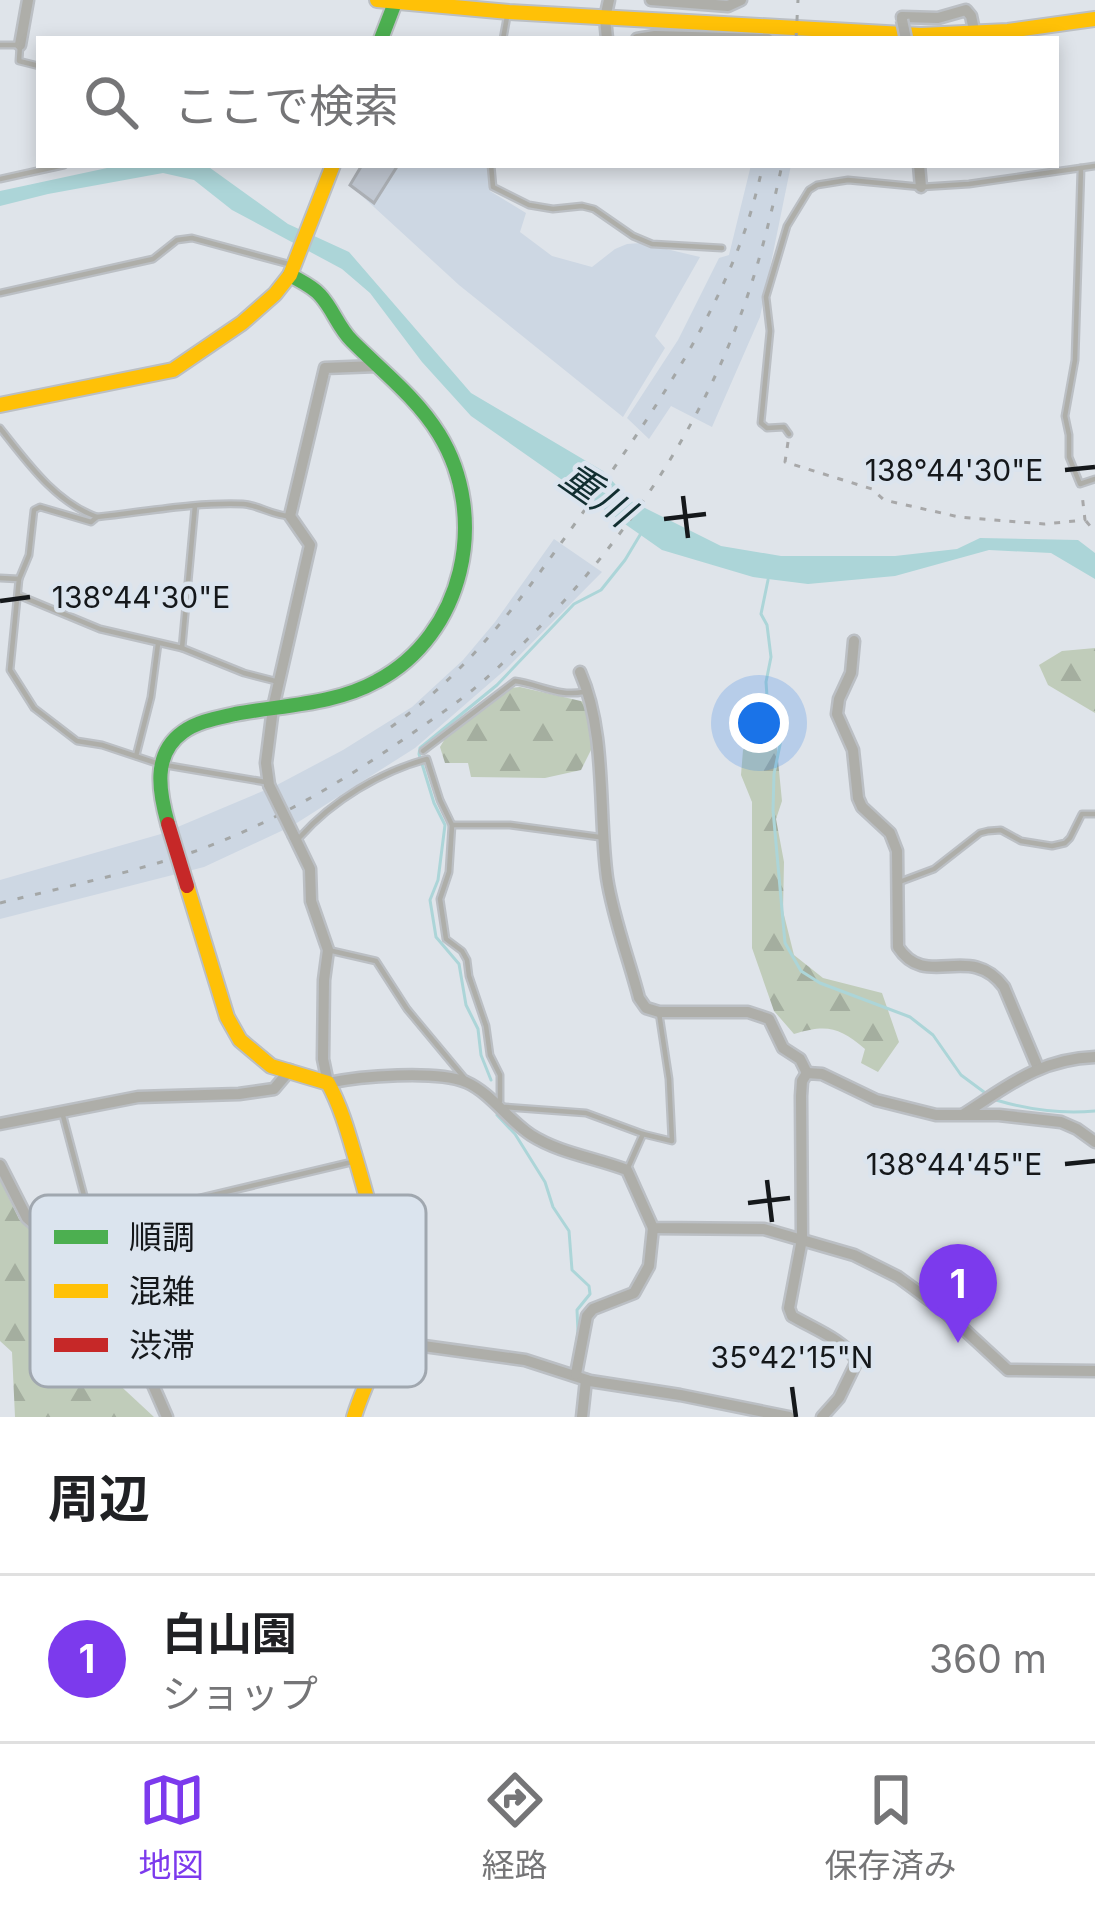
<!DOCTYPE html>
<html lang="ja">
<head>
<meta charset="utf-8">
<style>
  :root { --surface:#fff; --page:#f2f2f2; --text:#202124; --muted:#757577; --line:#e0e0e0; --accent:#7c3aed }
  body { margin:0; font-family:Inter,"Noto Sans JP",sans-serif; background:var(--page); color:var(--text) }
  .you { position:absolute; left:759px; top:723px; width:42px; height:42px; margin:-30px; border:9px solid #fff; border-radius:50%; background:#1a73e8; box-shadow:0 0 0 18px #1a73e833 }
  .badge { display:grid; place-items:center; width:78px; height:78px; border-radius:50%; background:var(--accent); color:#fff; font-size:39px; font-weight:700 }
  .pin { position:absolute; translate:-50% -99px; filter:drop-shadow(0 3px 6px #0008) }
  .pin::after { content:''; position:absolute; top:63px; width:42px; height:36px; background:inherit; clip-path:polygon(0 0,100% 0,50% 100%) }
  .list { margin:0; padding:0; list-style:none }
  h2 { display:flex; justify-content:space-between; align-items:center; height:156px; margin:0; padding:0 48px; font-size:51px }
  h2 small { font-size:39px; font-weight:400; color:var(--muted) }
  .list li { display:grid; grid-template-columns:78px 1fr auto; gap:36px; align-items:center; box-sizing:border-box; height:168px; padding:0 48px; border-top:3px solid var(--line) }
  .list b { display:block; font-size:45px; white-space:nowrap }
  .list p { margin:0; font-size:39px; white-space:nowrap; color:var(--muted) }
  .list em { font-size:39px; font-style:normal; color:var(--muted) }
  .icon { flex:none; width:66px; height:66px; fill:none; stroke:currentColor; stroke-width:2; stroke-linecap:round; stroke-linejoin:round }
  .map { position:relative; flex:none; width:1095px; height:1417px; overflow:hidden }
  .search { position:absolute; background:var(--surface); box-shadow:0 6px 18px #0003; left:36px; right:36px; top:36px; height:132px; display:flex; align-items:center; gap:30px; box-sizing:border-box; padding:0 42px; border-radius:0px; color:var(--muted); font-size:45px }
  .sheet { height:324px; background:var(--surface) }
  nav { display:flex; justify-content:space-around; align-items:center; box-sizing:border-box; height:168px; border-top:3px solid var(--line); background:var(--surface); font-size:33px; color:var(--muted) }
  nav a { display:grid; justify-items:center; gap:6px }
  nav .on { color:var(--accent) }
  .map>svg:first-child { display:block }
  .built { fill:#cdd7e3 }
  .forest { fill:url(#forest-firs) }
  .water { fill:#acd5d8 }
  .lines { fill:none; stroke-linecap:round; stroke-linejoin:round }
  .stream { stroke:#acd5d8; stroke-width:3 }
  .building { fill:#c0c7d1; stroke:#abafb4; stroke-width:3 }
  .lane-casing { stroke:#bbbfc4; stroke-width:9 }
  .street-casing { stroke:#bbbfc4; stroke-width:15 }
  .fast-casing { stroke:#bbbfc4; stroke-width:18 }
  .slow-casing { stroke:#bbbfc4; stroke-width:18 }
  .path { stroke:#a8a8a9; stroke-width:3; stroke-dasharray:6 9; stroke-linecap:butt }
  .lane { stroke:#aeaea9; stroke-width:4.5 }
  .street { stroke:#aeaea9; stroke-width:10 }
  .fast { stroke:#4caf50; stroke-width:14 }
  .slow { stroke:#ffc107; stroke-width:14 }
  .rail { stroke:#a4a7a7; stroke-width:3; stroke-dasharray:6 12; stroke-linecap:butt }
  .street-bridge-casing { stroke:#bbbfc4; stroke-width:15; stroke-linecap:butt }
  .jam-bridge-casing { stroke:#bbbfc4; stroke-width:18; stroke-linecap:butt }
  .street-bridge { stroke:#aeaea9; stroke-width:10 }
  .jam-bridge { stroke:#c62828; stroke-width:14 }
  .ticks { fill:none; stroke:#15181b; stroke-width:4.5 }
  .labels { text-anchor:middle; stroke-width:9; stroke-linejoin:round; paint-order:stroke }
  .water-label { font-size:39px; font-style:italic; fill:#112e30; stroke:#dbe4ee }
  .key { fill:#dbe4ee; stroke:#a0a7af; stroke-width:3 }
  .key-label { font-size:33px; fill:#15181b }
  .ticks-label { font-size:30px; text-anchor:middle; fill:#15181b; stroke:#dbe4ee; stroke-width:9; stroke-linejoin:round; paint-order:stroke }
</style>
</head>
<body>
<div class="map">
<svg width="1095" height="1417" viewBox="0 0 1095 1417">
  <defs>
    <pattern id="forest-firs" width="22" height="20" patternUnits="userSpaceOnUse" patternTransform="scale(3)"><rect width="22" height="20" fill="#c0ccba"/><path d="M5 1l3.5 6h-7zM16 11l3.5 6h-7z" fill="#a4ae9f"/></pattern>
  </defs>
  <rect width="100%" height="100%" fill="#dfe4ea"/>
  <g class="built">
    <polygon points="362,165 487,165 490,191 526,213 520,232 552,256 592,267 615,249 627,244 641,243 700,257 655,336 665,348 623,417 459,285 350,185"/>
    <polygon points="751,165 791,165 760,317 712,427 671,406 649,439 627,418 678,340 719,258 729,255"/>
    <polygon points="554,539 602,572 506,669 415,748 292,826 204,867 0,919 0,880 161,834 275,786 343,750 412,707 463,660 495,622"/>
  </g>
  <g class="forest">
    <polygon points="1095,648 1095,713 1048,685 1039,665 1062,651"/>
    <polygon points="520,687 585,702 592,748 581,770 545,778 471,777 468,763 445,763 440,747 446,737 510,688"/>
    <path d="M 766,719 L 776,740 L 782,801 L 776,819 L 784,862 L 783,911 L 794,955 L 823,978 L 882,993 L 899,1042 L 878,1072 L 861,1063 L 865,1049 C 839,1027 827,1024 794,1034 L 774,1011 L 752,948 L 752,802 L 741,775 L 743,750 Z"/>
    <polygon points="0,1180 19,1219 68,1261 72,1284 86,1324 88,1347 112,1378 154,1417 15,1417 12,1352 0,1341"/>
  </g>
  <polygon class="water" points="121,165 206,165 288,224 349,252 471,393 603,471 631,501 721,546 781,556 895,556 957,549 980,538 1078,540 1095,553 1095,579 1051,553 989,550 895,576 808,584 753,577 662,550 471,416 422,362 370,293 342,269 232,210 194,180 163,173 48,194 0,206 0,191"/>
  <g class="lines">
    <g class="stream">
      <polyline points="768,580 761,614 767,625 771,657 766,682 767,696 781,740 774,774 773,810 785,943 801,971 820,983 910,1017 933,1035 961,1075 988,1095"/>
      <polyline points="491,1080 481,1055 478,1029 466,1005 459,964 436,937 430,900 438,880 445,825 434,803 419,754 420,748 497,685 574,604 601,590 625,560 640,535"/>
      <path d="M 996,1100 C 1029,1110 1061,1114 1095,1111"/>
      <polyline points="497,1115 515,1134 545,1182 553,1207 569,1231 572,1270 589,1286 590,1294 577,1310 578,1332 574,1359"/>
    </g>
  </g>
  <polygon class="building" points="362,165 398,165 374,203 350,185"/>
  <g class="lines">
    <defs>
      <g id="lane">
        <polyline points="503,39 507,17"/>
        <polyline points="0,45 20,45 19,61 39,66"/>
        <polyline points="491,165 493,187 529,205 553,209 582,206 594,209 633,236 652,244 722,248"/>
        <polyline points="1081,168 1075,360 1065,416 1069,435 1069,457 1080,484 1095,479"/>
        <polyline points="0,179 64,165"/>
        <polyline points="0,293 153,259 177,240 192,238 292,265"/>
        <path d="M 0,428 C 27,462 55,502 97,517"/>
        <polyline points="789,434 784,427 767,428 761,423 770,331 766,297 787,226 809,190 817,185 848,180 921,187 969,184 1095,166"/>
        <polyline points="0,578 19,579 10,670 34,708 77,741 102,745 159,764 265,782"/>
        <path d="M 19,579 L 29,555 L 34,510 L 40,507 L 91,522 L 97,517 C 145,512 194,502 243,504 C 259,505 273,516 290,516"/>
        <polyline points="18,595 100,629 182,648 244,673 279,682"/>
        <polyline points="182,648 195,506"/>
        <path d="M 423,751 L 515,681 C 538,684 559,697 583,692"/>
        <polyline points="136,756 151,697 158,644"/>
        <polyline points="452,825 510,825 599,837"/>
        <path d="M 300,837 C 333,800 380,772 427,759 L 440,800 L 452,825 L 449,872 L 440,899 L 446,939 L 462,951 L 467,960 L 469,976 L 486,1026 L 490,1055 L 500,1075 L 500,1101"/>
        <polyline points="902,881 934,869 980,833 988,831 1001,830 1021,841 1052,846 1065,843 1070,838 1082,814 1095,814"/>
        <polyline points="328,950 376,961 407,1009 466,1080"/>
        <polyline points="505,1107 586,1113 643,1134"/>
        <polyline points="62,1112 92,1226"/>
        <polyline points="627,1170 643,1134 672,1141 669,1079 659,1013"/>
        <path d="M 108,1292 C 120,1269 138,1261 156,1243 C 171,1229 181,1213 196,1199 L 356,1161"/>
      </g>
      <g id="street">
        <polyline points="651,0 728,6 741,0"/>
        <polyline points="902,17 938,18 966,10 971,16 975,35"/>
        <polyline points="607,39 605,18 609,0"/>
        <polyline points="637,39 655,36 768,39"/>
        <polyline points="20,45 28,0"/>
        <polyline points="919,165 921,187"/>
        <path d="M 854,641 L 851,673 L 839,699 L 837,714 L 853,750 L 858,798 L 862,807 L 890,833 L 897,851 L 898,947 C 926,991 970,941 1004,987 L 1038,1068"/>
        <path d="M 580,672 C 607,733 598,813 607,878 C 613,918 629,959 639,998 L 646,1008 L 659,1012 L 748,1012 L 769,1019 L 783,1048 L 800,1059 L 807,1073"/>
        <polyline points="269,785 266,763 273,708 310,545 290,516 325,368 377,366"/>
        <path d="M 294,836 L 310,869 L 311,901 L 328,950 L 324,980 L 323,1059 L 328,1083 C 361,1076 435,1070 466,1082 C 491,1093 508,1120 531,1135 C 559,1153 596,1158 627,1170 L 653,1228 L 764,1229 L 854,1255 L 898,1277 L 943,1310 L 1008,1370 L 1095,1371"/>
        <path d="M 964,1114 C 1009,1085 1040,1059 1095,1057"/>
        <polyline points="0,1124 138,1097 239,1094 274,1089 290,1070"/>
        <polyline points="0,1165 27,1218 75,1259 89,1281 107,1294 122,1314 167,1417"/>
        <polyline points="144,1367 247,1336 288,1330 337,1334 525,1360 590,1381 680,1395 789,1417"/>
        <polyline points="576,1374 587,1316 593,1309 634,1293 649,1266 653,1228"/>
        <polyline points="582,1417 586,1380"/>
        <path d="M 822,1417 L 839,1398 L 857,1361 C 844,1340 814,1329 792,1316 L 789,1308 L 802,1239 L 801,1096 L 802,1081 L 807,1073 L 822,1074 L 876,1100 L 936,1115 L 999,1115 L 1061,1122 L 1077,1129 L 1095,1142"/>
      </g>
      <g id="fast">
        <polyline points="381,39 396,0"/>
        <path d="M 168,824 C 159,792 152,754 183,732 C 198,721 218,718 235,714 C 282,705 334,705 377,681 C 464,635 490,517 439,434 C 417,398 382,371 352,341 C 338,327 333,309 320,295 C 312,286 300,281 290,275"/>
      </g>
      <g id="slow">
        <polyline points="377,0 509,12 921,35 1008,31 1095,19"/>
        <polyline points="0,405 173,370 242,323 275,294 290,275 333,165"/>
        <path d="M 187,886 L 227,1017 L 240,1040 L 271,1066 L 328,1083 C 340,1105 347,1129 354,1153 C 372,1213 390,1274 381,1337 C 377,1365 362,1390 354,1417"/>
      </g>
    </defs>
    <use href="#lane" class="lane-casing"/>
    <use href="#street" class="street-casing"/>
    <use href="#fast" class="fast-casing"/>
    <use href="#slow" class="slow-casing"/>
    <g class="path">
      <polyline points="788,442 785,462 872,489 884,500 959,517 1044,524 1085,520 1082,494"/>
      <polyline points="1086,521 1095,532"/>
    </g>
    <use href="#lane" class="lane"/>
    <use href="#street" class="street"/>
    <use href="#fast" class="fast"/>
    <use href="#slow" class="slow"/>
    <g class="rail">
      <polyline points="796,39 798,0"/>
      <path d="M 391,727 C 474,667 521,599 579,518 C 640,431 702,344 740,244 C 750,218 757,191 763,165"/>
      <path d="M 0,903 C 65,887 130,873 193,852 C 267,826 337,785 401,741 C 428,722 457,704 482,682 C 594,583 689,456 741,314 C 759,266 771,215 782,165"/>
    </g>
    <defs>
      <g id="street-bridge">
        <polyline points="902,20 906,39"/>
        <polyline points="269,785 294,836"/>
      </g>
      <polyline id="jam-bridge" points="168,824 187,886"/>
    </defs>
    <use href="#street-bridge" class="street-bridge-casing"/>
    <use href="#jam-bridge" class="jam-bridge-casing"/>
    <use href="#street-bridge" class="street-bridge"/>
    <use href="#jam-bridge" class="jam-bridge"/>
  </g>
  <path class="ticks" d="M 1065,470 L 1095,467M 683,496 L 688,538M 664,519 L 706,514M 0,601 L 30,597M 1065,1164 L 1095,1161M 767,1180 L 772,1222M 748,1203 L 790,1198M 792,1387 L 796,1417"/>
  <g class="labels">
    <g class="water-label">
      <text transform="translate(597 494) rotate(35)" y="14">重川</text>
    </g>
  </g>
  <rect x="30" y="1195" width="396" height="192" rx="18" class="key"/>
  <rect x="54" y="1230" width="54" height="14" fill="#4caf50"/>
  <rect x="54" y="1284" width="54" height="14" fill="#ffc107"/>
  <rect x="54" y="1338" width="54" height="14" fill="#c62828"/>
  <g class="key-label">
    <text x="129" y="1249">順調</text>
    <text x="129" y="1303">混雑</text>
    <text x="129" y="1357">渋滞</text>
  </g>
  <g class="ticks-label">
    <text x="954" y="481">138°44'30"E</text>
    <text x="141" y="608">138°44'30"E</text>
    <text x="954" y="1175">138°44'45"E</text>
    <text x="792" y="1368">35°42'15"N</text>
  </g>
</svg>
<div class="you"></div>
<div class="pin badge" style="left:958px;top:1343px">1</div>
<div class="search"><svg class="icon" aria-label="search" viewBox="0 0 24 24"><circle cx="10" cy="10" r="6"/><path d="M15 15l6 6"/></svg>ここで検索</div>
</div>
<section class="sheet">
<h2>周辺<small></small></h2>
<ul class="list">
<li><span class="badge">1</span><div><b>白山園</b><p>ショップ</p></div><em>360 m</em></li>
</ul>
</section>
<nav>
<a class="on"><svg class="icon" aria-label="map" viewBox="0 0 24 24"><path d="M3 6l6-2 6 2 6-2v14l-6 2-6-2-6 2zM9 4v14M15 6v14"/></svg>地図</a>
<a><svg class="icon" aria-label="directions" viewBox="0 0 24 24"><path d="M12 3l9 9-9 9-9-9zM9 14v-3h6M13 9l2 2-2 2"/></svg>経路</a>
<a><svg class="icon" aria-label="saved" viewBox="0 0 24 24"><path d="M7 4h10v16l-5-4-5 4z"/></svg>保存済み</a>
</nav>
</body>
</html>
